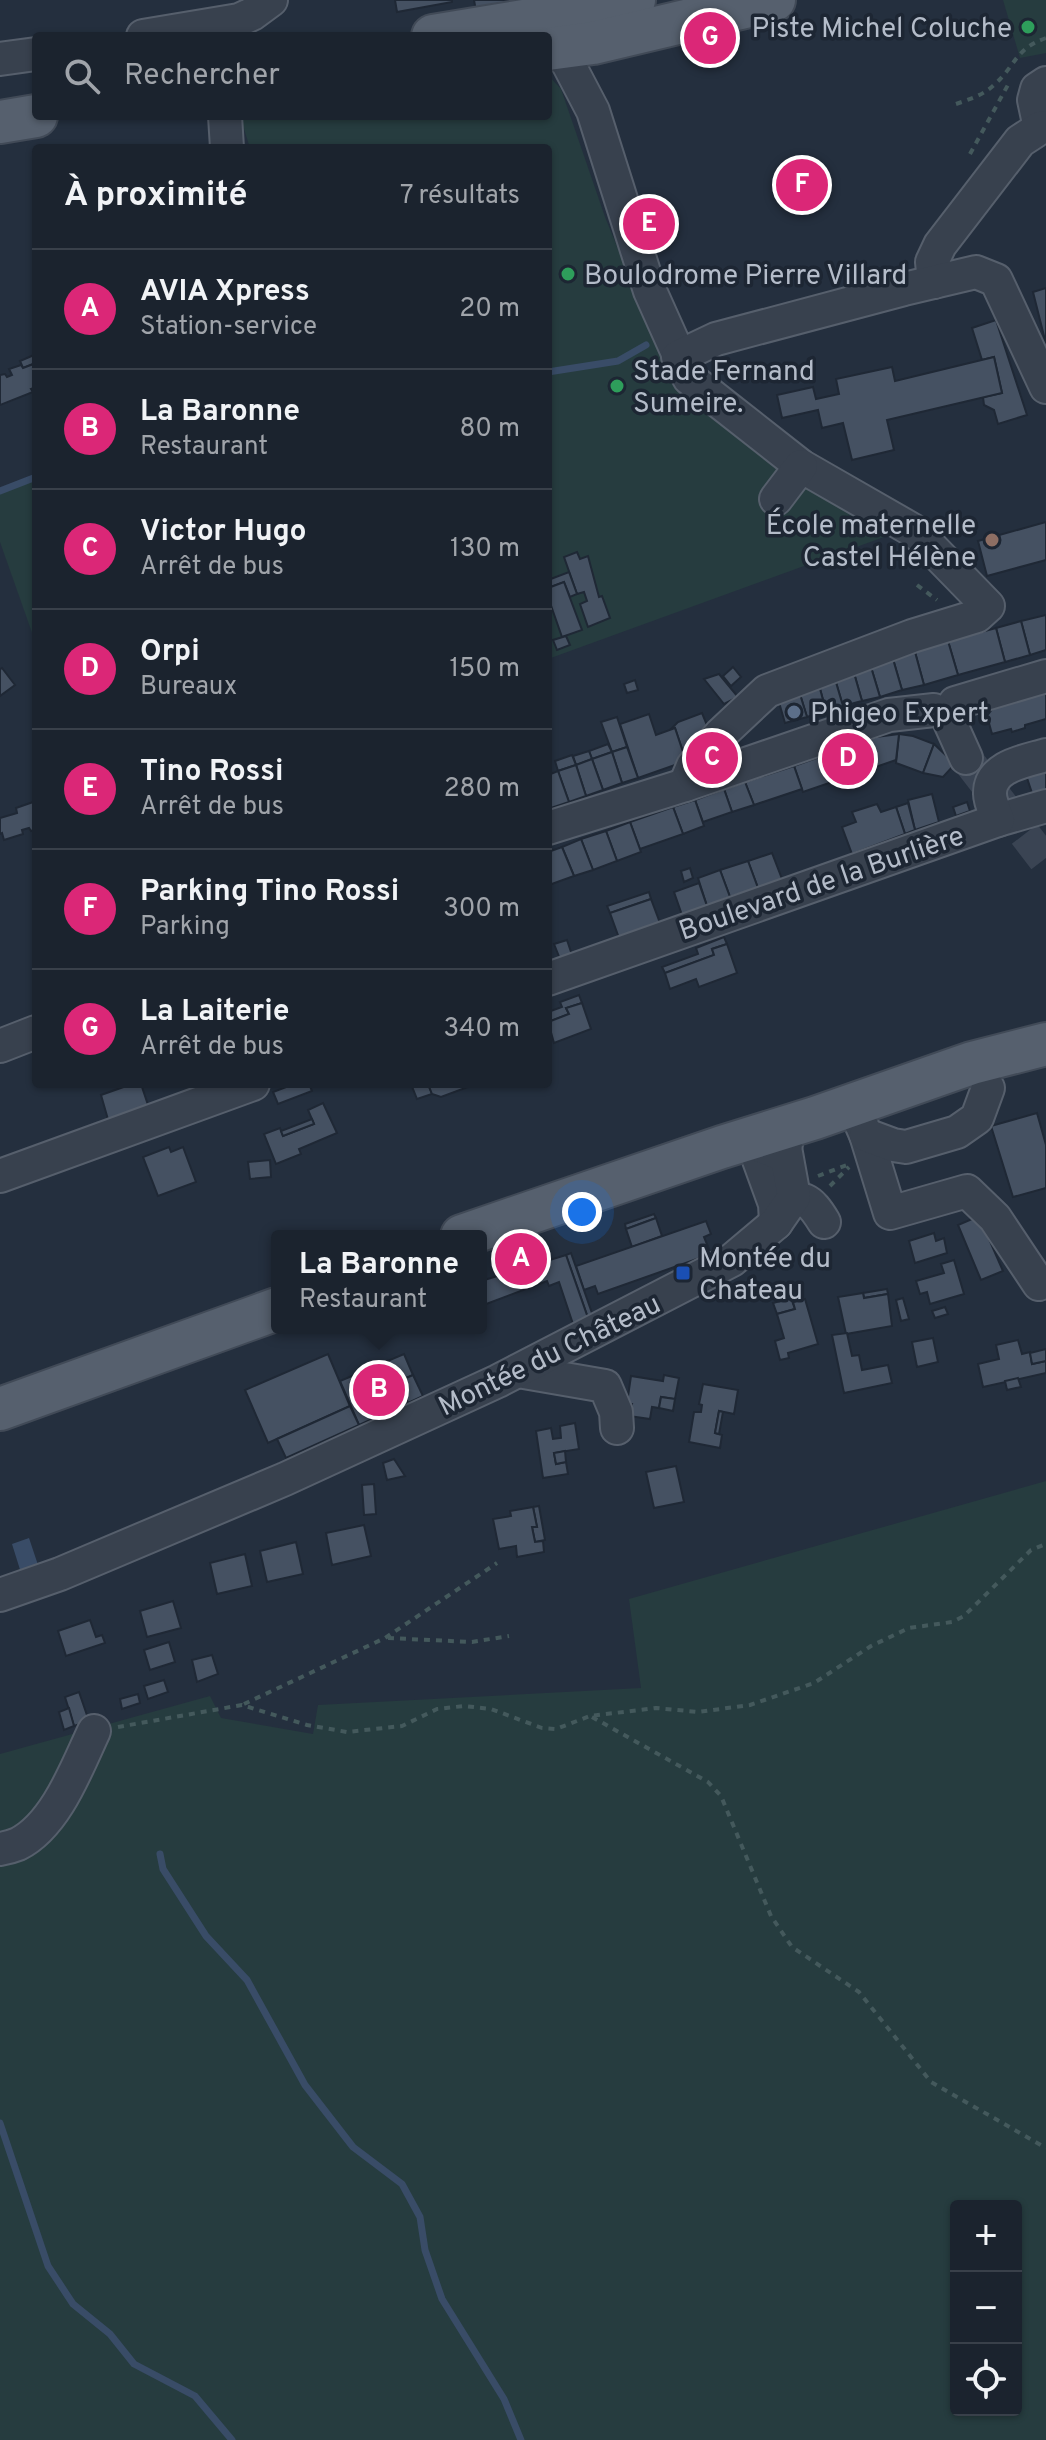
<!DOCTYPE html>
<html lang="fr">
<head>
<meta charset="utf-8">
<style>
  :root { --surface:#1b232e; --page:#282f3a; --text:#f1f3f6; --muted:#a0a4aa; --line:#39404a; --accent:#db2777 }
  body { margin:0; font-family:Overpass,sans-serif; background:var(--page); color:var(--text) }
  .controls { position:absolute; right:24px; bottom:24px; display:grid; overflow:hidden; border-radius:8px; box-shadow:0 2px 6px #0004 }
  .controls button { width:72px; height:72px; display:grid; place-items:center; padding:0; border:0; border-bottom:2px solid var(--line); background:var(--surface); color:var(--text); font:40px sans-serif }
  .you { position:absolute; left:582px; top:1212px; width:28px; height:28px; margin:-20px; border:6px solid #fff; border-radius:50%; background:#1a73e8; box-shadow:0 0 0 12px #1a73e833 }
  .badge { display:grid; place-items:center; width:52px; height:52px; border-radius:50%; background:var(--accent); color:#fff; font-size:26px; font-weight:700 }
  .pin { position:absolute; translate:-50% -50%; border:4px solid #fff; box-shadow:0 2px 8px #0006 }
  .popup { position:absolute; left:271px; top:1230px; width:216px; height:104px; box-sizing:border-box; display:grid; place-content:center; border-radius:8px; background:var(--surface); filter:drop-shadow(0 2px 6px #0005); font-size:26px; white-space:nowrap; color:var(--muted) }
  .popup b { font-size:30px; color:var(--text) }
  .popup::after { content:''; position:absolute; left:50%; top:100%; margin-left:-16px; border:16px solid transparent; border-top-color:var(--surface) }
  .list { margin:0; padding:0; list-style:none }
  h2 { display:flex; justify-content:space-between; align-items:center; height:104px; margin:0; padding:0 32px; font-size:34px }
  h2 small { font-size:26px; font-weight:400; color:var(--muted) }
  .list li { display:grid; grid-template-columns:52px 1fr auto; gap:24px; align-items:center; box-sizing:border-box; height:120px; padding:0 32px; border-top:2px solid var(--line) }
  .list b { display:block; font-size:30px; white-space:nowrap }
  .list p { margin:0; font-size:26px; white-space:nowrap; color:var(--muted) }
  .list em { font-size:26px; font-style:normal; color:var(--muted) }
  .icon { flex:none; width:44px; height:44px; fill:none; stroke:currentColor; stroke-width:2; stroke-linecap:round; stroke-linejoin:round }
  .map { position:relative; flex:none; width:1046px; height:2440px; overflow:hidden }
  .search { position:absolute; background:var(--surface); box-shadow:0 2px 6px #0004; left:32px; top:32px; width:520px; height:88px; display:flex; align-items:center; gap:20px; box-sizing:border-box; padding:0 28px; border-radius:8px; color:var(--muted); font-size:30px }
  .panel { position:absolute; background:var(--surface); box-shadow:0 2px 6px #0004; left:32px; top:144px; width:520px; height:944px; border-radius:8px }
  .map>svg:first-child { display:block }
  .green { fill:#263c3f; fill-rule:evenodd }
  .water { fill:#394c67 }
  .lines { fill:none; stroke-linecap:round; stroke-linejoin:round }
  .stream { stroke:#394c67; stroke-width:7 }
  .building { fill:#455162; stroke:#1f2835; stroke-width:2 }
  .minor-tunnel { stroke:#3a4453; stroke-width:32; stroke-dasharray:32 16; stroke-linecap:butt }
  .minor-casing { stroke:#565f6c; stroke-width:36 }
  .major-casing { stroke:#414a57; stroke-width:46 }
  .path { stroke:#44595c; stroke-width:4; stroke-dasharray:6 6; stroke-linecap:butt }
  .minor { stroke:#38414e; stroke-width:32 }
  .major { stroke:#56606e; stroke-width:42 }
  .leisure-dot { fill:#2e9e5b; stroke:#1d2633; stroke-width:3 }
  .education-dot { fill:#8d6e63; stroke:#1d2633; stroke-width:3 }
  .service-dot { fill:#5c6f8a; stroke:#1d2633; stroke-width:3 }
  .transit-dot { fill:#1a4fb4; stroke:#1d2633; stroke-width:3 }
  .labels { text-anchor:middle; stroke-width:7; stroke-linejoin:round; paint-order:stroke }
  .poi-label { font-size:28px; fill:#b4bcc9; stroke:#1d2633; text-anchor:start }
  .street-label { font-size:28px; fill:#b4bcc9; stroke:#1d2633 }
</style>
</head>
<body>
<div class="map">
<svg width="1046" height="2440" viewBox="0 0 1046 2440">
  <rect width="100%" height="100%" fill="#242f3e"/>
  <g class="green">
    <polygon points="1003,0 1046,0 1046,53 1020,58"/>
    <polygon points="548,75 561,89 605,217 665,364 895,533 548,659 548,148 250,148 240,116 548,116"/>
    <polygon points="36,475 36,644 0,542 0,488"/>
    <path d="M 1046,1481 L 1046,2440 L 0,2440 L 0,1754 L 210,1696 L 221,1718 L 313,1734 L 318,1705 L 641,1688 L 629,1599 ZM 956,2206 L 1016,2206 L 1016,2410 L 956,2410 Z"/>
  </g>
  <polygon class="water" points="29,1538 38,1565 22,1576 12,1544"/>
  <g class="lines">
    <g class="stream">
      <polyline points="548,372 618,361 646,345"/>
      <polyline points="0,491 36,477"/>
      <polyline points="160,1854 163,1869 206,1936 247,1980 305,2085 353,2147 402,2184 420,2217 425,2250 442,2299 504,2399 521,2440"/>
      <polyline points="0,2123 48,2266 73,2304 110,2334 134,2364 195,2396 232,2440"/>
    </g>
  </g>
  <g class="building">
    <polygon points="395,0 452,0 452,2 397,12"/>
    <polygon points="474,0 537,0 476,11"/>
    <polygon points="1046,288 1046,344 1033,292"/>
    <polygon points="996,320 1027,415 998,424 994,410 984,405 983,397 1002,393 994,357 982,360 972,328"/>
    <polygon points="34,355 36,363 23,368 20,361"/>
    <polygon points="994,357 1002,393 887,420 894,450 852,460 843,423 822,428 818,410 782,418 777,395 813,387 816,399 839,394 836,379 892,367 895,381"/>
    <polygon points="36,363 36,387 31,389 33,392 0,405 0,375 5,374 7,377 12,375 9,369 21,365 23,368"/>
    <polygon points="1046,522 1046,560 987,576 978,541"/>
    <polygon points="577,552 580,559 588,556 599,597 602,596 610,618 588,627 580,604 587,601 584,592 577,594 564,557"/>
    <polygon points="569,572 577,594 570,597 564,582 548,588 548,580"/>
    <polygon points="564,582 582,630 562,637 548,597 548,588"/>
    <polygon points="1046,615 1046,650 1030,655 1021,621"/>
    <polygon points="1021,621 1030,655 1005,662 996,628"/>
    <polygon points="996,628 1005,662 958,675 948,641"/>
    <polygon points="566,636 570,645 557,650 553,640"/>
    <polygon points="948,641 958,675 924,685 915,652"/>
    <polygon points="915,652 924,685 902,690 893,659"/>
    <polygon points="893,659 902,690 880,697 871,667"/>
    <polygon points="733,667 741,677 731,686 723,676"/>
    <polygon points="871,667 880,697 862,701 854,673"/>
    <polygon points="2,668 15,685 0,696 0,669"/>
    <polygon points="854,673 862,701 843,706 835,679"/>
    <polygon points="719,674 738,697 724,704 704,679"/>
    <polygon points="835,679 843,706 826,711 819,685"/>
    <polygon points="635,680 638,690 627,693 624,684"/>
    <polygon points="819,685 826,711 807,717 799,691"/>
    <polygon points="799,691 807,717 785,723 778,699"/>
    <polygon points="1046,692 1046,719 1025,725 1025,728 1012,732 1011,729 992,734 987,716 993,708"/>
    <polygon points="702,713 709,730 684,755 675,728 670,730 678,722"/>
    <polygon points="649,714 656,735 675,728 684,755 675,765 638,778 620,724"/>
    <polygon points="617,717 627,747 612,752 601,722"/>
    <polygon points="899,734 913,736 934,744 923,773 896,763"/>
    <polygon points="899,734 896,760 803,792 794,766 876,737"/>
    <polygon points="608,744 612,752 592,759 589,751"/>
    <polygon points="934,744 955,764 943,777 923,773"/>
    <polygon points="627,747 638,778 622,783 612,752"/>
    <polygon points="589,751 592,759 576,765 573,756"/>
    <polygon points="612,752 622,783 603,790 592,759"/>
    <polygon points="572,755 576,765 558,771 555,761"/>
    <polygon points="592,759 603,790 586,796 576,765"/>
    <polygon points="576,765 586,796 569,802 558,771"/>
    <polygon points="794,766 802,789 754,805 745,782"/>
    <polygon points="1046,766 1046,795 1034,799 1025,772"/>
    <polygon points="558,771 569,802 548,809 548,775"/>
    <polygon points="745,782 754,805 732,812 724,789"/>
    <polygon points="724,789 732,812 703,822 695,800"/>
    <polygon points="932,794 939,822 915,830 908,800"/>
    <polygon points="695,800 704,826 683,834 673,807"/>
    <polygon points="36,801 36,829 31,831 29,828 22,830 23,834 4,840 2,833 0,834 0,818 17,813 16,808"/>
    <polygon points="967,802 970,811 956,816 953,807"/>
    <polygon points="908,803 915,830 905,834 896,807"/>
    <polygon points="877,804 881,812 896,807 905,834 852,854 842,827 856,822 852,812"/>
    <polygon points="673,807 683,834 640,849 630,822"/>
    <polygon points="630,822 641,852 617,861 606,831"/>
    <polygon points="606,831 617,861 593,870 581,839"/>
    <polygon points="581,839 593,870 574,876 562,847"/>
    <polygon points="562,847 574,876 549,885 548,852"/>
    <polygon points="772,853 782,879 758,888 748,861"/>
    <polygon points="748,861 758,888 730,897 720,870"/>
    <polygon points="690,868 693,878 684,882 681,871"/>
    <polygon points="720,870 730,897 707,906 698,878"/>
    <polygon points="699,883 707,906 682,915 674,892"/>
    <polygon points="649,892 651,899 610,913 607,906"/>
    <polygon points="651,899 660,923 619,938 610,913"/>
    <polygon points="724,937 727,944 712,949 714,955 665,973 662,967 698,954 696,948"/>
    <polygon points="567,940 572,955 560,959 554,944"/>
    <polygon points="727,944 737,973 699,987 696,979 670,989 665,973 714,955 712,949"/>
    <polygon points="579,995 582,1003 566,1008 569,1014 548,1022 548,1012 562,1007 560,1002"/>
    <polygon points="582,1003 591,1029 554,1043 548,1022 569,1014 566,1008"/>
    <polygon points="132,1084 141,1084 149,1108 109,1123 101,1095"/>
    <polygon points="294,1084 309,1084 312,1091 278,1104 273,1092"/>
    <polygon points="411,1084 428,1084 432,1094 417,1099"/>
    <polygon points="428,1084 476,1084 441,1097 432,1094"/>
    <polygon points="323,1103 337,1133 299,1149 301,1154 276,1164 264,1134 280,1128 283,1136 314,1124 308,1110"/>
    <polygon points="1037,1113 1046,1145 1046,1188 1013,1197 991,1126"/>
    <polygon points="312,1119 314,1124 283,1136 281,1131"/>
    <polygon points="169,1147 171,1152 183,1147 196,1182 158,1196 143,1157"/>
    <polygon points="270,1160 271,1177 250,1179 248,1162"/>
    <polygon points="654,1214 656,1218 626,1229 625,1224"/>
    <polygon points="979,1216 1003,1271 981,1280 958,1225"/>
    <polygon points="656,1218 662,1236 632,1247 626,1229"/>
    <polygon points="706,1221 711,1234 704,1237 711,1254 598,1294 595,1286 584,1290 576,1266"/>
    <polygon points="934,1233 936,1241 944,1238 947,1253 915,1263 909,1241"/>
    <polygon points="571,1253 593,1316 588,1318 566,1255"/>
    <polygon points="566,1255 588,1318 573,1324 559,1282 549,1286 547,1281 481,1306 481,1281"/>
    <polygon points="954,1260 964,1294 930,1304 927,1292 920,1294 916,1281 944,1273 941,1264"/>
    <polygon points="887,1289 888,1294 864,1298 863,1293"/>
    <polygon points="863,1293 864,1298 888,1294 892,1326 846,1334 838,1297"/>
    <polygon points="791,1298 795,1309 777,1314 773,1303"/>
    <polygon points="903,1298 909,1319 901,1321 896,1300"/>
    <polygon points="805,1299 818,1344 788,1353 789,1358 780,1360 775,1341 784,1338 777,1314 795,1309 793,1302"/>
    <polygon points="945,1307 948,1314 935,1318 932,1311"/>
    <polygon points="847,1333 852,1356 859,1355 862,1370 888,1365 892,1383 844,1393 832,1335"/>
    <polygon points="933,1338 938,1362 917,1367 912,1342"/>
    <polygon points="1018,1340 1022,1354 1030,1352 1032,1364 1046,1361 1046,1373 983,1387 978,1364 999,1359 996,1345"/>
    <polygon points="1046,1349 1046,1361 1032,1364 1030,1353"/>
    <polygon points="328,1354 350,1406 268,1443 245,1390"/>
    <polygon points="404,1354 413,1375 399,1381 408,1403 359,1425 340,1381"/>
    <polygon points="413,1375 423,1396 408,1403 399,1381"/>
    <polygon points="664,1375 679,1378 675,1399 661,1397 659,1408 652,1407 650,1419 629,1416 632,1404 627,1403 631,1376 663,1381"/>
    <polygon points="1018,1378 1021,1387 1007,1390 1005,1381"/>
    <polygon points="703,1384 738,1390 734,1414 719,1411 715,1433 722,1435 720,1448 689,1442 694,1412 701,1412 702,1405 699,1404"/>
    <polygon points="661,1397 675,1399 673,1411 659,1408"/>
    <polygon points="350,1406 359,1425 286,1458 277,1439"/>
    <polygon points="719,1411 723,1412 719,1434 715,1433"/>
    <polygon points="575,1423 579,1449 554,1453 556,1464 566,1462 568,1474 543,1478 536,1431 551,1428 553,1439 561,1438 560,1426"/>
    <polygon points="565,1451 566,1462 556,1464 554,1453"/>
    <polygon points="394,1459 405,1476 387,1480 383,1463"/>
    <polygon points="676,1466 684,1502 654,1508 646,1472"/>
    <polygon points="374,1484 376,1514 364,1515 362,1485"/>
    <polygon points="539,1506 545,1540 535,1542 532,1527 537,1527 533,1507"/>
    <polygon points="533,1507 537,1527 532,1527 535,1542 543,1541 544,1552 517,1557 516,1546 499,1549 493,1519 511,1516 510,1511"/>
    <polygon points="364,1525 371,1556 332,1565 326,1533"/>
    <polygon points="296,1542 303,1574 267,1582 260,1551"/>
    <polygon points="245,1554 252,1586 217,1594 210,1563"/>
    <polygon points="173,1601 181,1628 147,1637 140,1611"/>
    <polygon points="90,1620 96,1637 102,1635 105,1643 66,1656 58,1631"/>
    <polygon points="169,1642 175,1662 150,1670 144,1650"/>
    <polygon points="212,1655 218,1674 197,1682 192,1660"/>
    <polygon points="164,1680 168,1692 148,1699 144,1686"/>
    <polygon points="79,1692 89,1721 74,1726 65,1697"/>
    <polygon points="138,1694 140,1703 122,1709 120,1699"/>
    <polygon points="69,1708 74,1726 64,1730 59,1712"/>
  </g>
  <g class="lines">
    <polyline class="minor-tunnel" points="966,758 1046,862"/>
    <defs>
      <g id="minor">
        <polyline points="566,30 560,48 593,111 650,291 689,378 801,466 916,532 988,606 977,616 912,636 767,691 720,735 693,766 685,785"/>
        <polyline points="143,36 239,20 252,14 271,0"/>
        <polyline points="0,59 36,54"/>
        <polyline points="225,116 227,148"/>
        <polyline points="1040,128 1034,100 1037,89 1046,83"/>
        <polyline points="934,282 932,262 940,245 1020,141 1040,128 1046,127"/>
        <polyline points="678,357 716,339 904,289 976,272 996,280 1046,387"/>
        <polyline points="776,499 801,466"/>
        <polyline points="955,703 1046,676"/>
        <polyline points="948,718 966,758"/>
        <polyline points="998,820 1046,806"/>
        <polyline points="548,828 685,785 889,715 934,710"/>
        <path d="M 548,979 L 998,820 C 995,812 990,802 990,794 C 989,766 1026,761 1046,755"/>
        <polyline points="0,1046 36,1032"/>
        <polyline points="853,1105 866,1135 890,1213 967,1191 995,1218 1039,1284"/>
        <polyline points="866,1135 893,1145 906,1147 957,1132 977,1118 988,1088"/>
        <polyline points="0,1176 253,1084"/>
        <path d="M 776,1203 C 803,1194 810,1199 824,1222"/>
        <polyline points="776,1223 775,1204 759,1160 776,1152 786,1144"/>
        <polyline points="518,1371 605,1386 616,1412 617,1428"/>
        <polyline points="0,1595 60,1574 285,1479 498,1381 732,1260 776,1223 794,1197 786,1153 776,1152 744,1140"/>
        <path d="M 0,1849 C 6,1848 13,1846 18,1844 C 56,1825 77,1767 94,1731"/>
      </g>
      <g id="major">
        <polyline points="433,36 572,13 634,0"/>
        <polyline points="548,49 593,43 774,0"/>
        <polyline points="0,122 36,116"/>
        <polyline points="462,1236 722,1147 815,1118 972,1063 1046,1044"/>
        <polyline points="0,1409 277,1309"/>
      </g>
    </defs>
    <use href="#minor" class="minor-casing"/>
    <use href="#major" class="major-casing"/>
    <g class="path">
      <path d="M 956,104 C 970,99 984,95 995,84 C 1016,65 1015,49 1046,38"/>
      <polyline points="970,154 1009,83"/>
      <polyline points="917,585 937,600"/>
      <polyline points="818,1176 847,1165"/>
      <polyline points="830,1186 849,1167"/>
      <polyline points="388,1638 472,1642 509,1636"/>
      <polyline points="244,1704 385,1638 497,1563"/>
      <polyline points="592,1717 708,1782 721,1796 771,1916 792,1947 859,1992 931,2082 1046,2148"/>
      <polyline points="118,1727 242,1705 307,1725 347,1732 402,1726 437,1709 464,1706 491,1709 542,1728 556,1729 590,1716 656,1708 698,1712 750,1705 814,1683 871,1646 909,1628 952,1622 964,1616 1031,1550 1046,1544"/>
    </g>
    <use href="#minor" class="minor"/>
    <use href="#major" class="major"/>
  </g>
  <g class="leisure-dot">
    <circle cx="1028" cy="27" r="8"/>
    <circle cx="568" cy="274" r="8"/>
    <circle cx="617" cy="386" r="8"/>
  </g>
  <circle class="education-dot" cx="992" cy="540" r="8"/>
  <circle class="service-dot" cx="794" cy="712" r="8"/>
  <rect class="transit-dot" x="675" y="1265" width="16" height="16" rx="4"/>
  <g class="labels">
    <g class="poi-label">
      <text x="1012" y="37" text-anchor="end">Piste Michel Coluche</text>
      <text x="584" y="284">Boulodrome Pierre Villard</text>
      <text x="633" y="380">Stade Fernand<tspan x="633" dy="32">Sumeire.</tspan></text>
      <text x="976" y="534" text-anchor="end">École maternelle<tspan x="976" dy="32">Castel Hélène</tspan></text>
      <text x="810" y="722">Phigeo Expert</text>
      <text x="699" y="1267">Montée du<tspan x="699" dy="32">Chateau</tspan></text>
    </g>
    <g class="street-label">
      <text transform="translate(821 882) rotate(-19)" y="10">Boulevard de la Burlière</text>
      <text transform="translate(549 1354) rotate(-26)" y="10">Montée du Château</text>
    </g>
  </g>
</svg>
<div class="controls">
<button>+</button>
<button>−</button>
<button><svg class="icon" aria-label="locate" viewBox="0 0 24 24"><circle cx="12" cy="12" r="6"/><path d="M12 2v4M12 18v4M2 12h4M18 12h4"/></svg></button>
</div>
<div class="you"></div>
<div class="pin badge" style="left:521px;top:1259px">A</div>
<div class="pin badge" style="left:379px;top:1390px">B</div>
<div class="popup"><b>La Baronne</b>Restaurant</div>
<div class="pin badge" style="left:712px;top:758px">C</div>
<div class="pin badge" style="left:848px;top:759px">D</div>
<div class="pin badge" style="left:649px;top:224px">E</div>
<div class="pin badge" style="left:802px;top:185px">F</div>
<div class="pin badge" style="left:710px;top:38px">G</div>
<div class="search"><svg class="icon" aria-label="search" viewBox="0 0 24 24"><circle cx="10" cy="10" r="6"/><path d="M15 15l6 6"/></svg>Rechercher</div>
<section class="panel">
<h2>À proximité<small>7 résultats</small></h2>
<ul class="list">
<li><span class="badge">A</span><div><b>AVIA Xpress</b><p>Station-service</p></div><em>20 m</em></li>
<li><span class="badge">B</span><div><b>La Baronne</b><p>Restaurant</p></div><em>80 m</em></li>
<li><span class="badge">C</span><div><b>Victor Hugo</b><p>Arrêt de bus</p></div><em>130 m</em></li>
<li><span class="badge">D</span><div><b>Orpi</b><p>Bureaux</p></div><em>150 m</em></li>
<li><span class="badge">E</span><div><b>Tino Rossi</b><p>Arrêt de bus</p></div><em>280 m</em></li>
<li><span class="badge">F</span><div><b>Parking Tino Rossi</b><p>Parking</p></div><em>300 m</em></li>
<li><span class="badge">G</span><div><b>La Laiterie</b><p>Arrêt de bus</p></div><em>340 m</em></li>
</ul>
</section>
</div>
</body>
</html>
